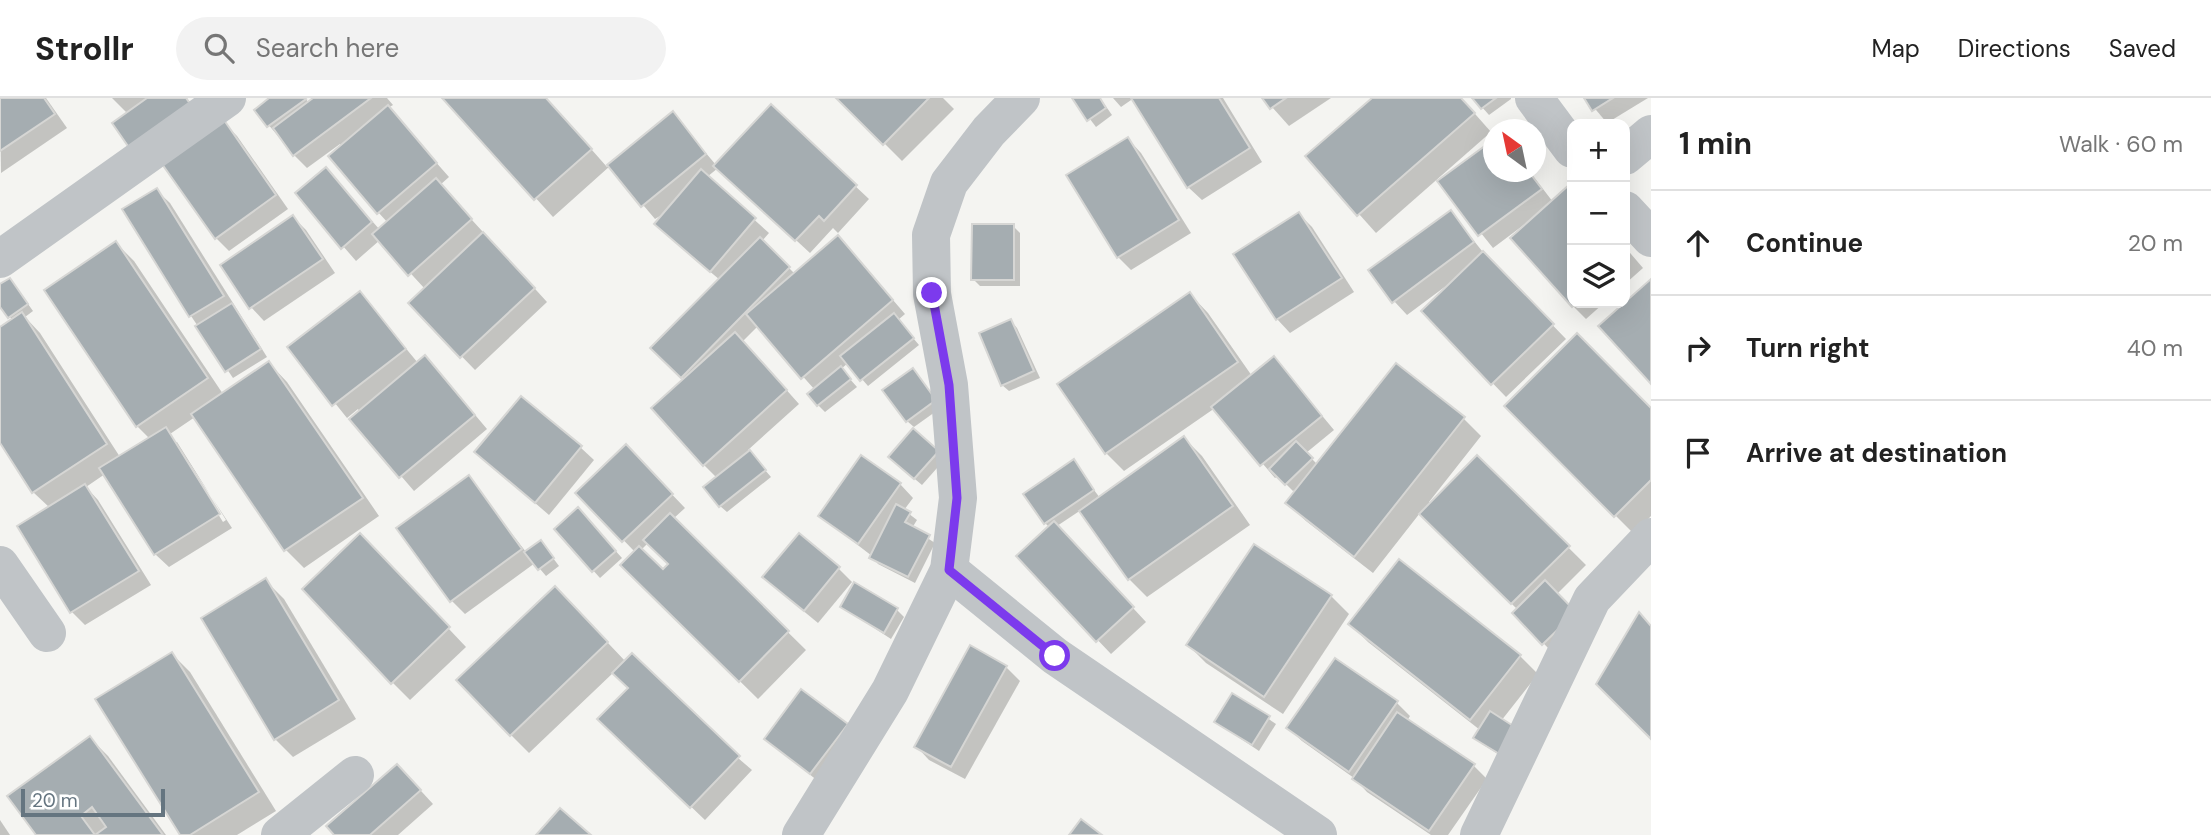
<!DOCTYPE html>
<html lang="en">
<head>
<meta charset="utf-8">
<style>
  :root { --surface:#fff; --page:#f2f2f2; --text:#222; --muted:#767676; --line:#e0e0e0 }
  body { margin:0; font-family:"DM Sans",sans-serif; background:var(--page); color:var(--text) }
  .controls { position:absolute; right:21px; top:21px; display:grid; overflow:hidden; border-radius:14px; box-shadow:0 7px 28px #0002 }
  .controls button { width:63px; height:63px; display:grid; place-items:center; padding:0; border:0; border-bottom:2px solid var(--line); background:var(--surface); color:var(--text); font:35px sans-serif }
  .compass { position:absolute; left:1483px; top:21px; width:63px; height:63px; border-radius:50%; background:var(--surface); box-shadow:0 7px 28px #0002; rotate:327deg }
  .scale { position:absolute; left:21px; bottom:18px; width:144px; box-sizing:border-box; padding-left:7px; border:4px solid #657580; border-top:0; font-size:19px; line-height:24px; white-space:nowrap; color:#657580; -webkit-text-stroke:5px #fff; paint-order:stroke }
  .stop { position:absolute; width:21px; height:21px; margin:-16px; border:5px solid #7c3aed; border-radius:50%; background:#fff }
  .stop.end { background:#7c3aed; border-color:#fff; box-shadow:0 2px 7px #0008 }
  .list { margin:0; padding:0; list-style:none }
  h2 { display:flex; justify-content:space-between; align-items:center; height:91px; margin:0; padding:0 28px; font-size:30px }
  h2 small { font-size:23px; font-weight:400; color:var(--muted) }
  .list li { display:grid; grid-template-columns:46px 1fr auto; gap:21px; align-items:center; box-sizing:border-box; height:105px; padding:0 28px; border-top:2px solid var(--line) }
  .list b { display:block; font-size:26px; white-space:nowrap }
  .list em { font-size:23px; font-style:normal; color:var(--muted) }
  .icon { flex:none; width:38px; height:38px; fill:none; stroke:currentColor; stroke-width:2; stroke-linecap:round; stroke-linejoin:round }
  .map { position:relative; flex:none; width:1651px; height:737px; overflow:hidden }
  header { display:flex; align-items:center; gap:42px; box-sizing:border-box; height:98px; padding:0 35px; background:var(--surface); border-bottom:2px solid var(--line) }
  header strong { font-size:33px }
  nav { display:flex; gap:38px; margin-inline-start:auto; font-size:24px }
  .search { width:490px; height:63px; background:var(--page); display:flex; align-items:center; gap:18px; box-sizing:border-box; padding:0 24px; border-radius:38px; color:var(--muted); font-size:26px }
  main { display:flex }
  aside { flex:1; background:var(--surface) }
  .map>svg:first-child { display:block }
  .shadow { fill:#0003; fill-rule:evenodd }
  .building { fill:#a5adb1; stroke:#d6d6d4; stroke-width:2 }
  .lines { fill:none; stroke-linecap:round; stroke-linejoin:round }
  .minor { stroke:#c0c4c7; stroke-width:38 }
  .route { stroke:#7c3aed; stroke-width:9 }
</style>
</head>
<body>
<header>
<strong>Strollr</strong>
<div class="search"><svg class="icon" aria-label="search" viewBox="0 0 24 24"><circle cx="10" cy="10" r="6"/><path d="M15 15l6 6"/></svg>Search here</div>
<nav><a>Map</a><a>Directions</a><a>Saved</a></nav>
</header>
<main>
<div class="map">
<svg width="1651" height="737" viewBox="0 0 1651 737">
  <rect width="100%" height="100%" fill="#f4f4f1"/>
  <g class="shadow">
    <polygon points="0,0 46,0 67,30 1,75"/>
    <polygon points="112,0 187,0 197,15 128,16"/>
    <polygon points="272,0 305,0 309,5 316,0 387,0 393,7 388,10 449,79 440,87 547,204 475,272 410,205 425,191 380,142 356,163 297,95 326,71 380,132 388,125 378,114 340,46 307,70 294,57 256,12"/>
    <polygon points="445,0 546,0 607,69 673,16 716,67 771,9 869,101 838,135 833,130 810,155 718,70 707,79 769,135 762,143 795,176 851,153 905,216 898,222 919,247 868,288 848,265 841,271 857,289 825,314 818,307 815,292 758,228 743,243 799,306 748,352 771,379 727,414 720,408 717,380 704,367 685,282 652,250 720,182 669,139 665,115 655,121 610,68 553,119"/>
    <polygon points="839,0 943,0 954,11 902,63"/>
    <polygon points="1074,0 1100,0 1112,17 1096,29"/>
    <polygon points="1113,0 1223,0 1262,64 1202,102 1188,89 1134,0 1121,9"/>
    <polygon points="1264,0 1331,0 1289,28"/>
    <polygon points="1374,0 1461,0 1491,34 1376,135 1307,58"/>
    <polygon points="1474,0 1511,0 1511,1 1489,17"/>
    <polygon points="1586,0 1648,0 1607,25"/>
    <polygon points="224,25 237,38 288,111 229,153 216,140"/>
    <polygon points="1128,41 1141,55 1191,135 1131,172 1118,159"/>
    <polygon points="1493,44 1493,74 1530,74 1553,104 1569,89 1572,92 1572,205 1604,205 1586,221 1573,208 1525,126 1493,150 1440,84"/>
    <polygon points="156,92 170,105 267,259 233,280 191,218"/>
    <polygon points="1451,114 1486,158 1566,241 1506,299 1423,213 1446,188 1407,217 1394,203"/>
    <polygon points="1299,116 1312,129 1354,194 1290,235 1277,221"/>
    <polygon points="293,119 306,132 335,175 264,223 251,209"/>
    <polygon points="1013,128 1020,135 1020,188 980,188 973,181"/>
    <path d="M 116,145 L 134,163 L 223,296 L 269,265 L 287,284 L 379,418 L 304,470 L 286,452 L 195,319 L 170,336 L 232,430 L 169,469 L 155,456 L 105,376 L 86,389 L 98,402 L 151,487 L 85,527 L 72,514 L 20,428 L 50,410 L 33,394 L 0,342 L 0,231 L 13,223 L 0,206 L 0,189 L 10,182 L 16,189 L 33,213 L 25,219 L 40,235 L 120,359 L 150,341 L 137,328 ZM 173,344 L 177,344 L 226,422 L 223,424 Z"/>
    <polygon points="1625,149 1643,170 1625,186"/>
    <polygon points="360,195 418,265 438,273 487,331 414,393 352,321 360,314 358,311 347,320 290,249"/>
    <polygon points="1190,196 1208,215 1252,278 1274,260 1334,332 1306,355 1318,367 1463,320 1481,338 1429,404 1431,406 1477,359 1586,467 1557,496 1582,522 1550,552 1514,515 1518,512 1420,415 1373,475 1306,423 1288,405 1301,389 1293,393 1278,378 1275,380 1215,310 1124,373 1106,355"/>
    <polygon points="1011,223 1017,230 1040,280 1009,293 1002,287"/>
    <polygon points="919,279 942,309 914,329 907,323"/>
    <polygon points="1506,308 1651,312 1651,418 1634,436"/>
    <polygon points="913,333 945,361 922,387 897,366"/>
    <polygon points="1184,340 1202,358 1250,427 1147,499 1129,481 1081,412 1057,428 1146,524 1111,556 1018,458 1049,429 1045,425 1073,364 1100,400"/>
    <polygon points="580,349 594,362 549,417 476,354"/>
    <path d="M 639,362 L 685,410 L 673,421 L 806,552 L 758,601 L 622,467 L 635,454 L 578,395 ZM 648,445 L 670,466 L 663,474 L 641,452 Z"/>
    <polygon points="469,380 526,454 541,444 559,468 546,478 535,465 465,516 451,502"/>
    <polygon points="900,386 913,400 904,412 917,422 912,430 935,445 915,485 878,466 872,458 820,418"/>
    <polygon points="584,418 622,460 600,480 556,431"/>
    <polygon points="378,456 466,549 410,602 392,584"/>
    <polygon points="839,471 852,484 818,525 778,492"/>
    <polygon points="266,483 284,501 356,621 293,659 275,641"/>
    <polygon points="1331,498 1349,516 1283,616 1206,565 1188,547"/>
    <polygon points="573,508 626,564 752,672 705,722 613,634 630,590 614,574 529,655 511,637"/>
    <polygon points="842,509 897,512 904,519 891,541"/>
    <polygon points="1350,526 1520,558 1538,576 1501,623 1509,663 1482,646 1475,639 1480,632 1368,544"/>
    <polygon points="971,550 1006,569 1020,583 965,681 929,662 916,648"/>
    <polygon points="172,556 190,574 276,713 237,737 182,737"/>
    <polygon points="1335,562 1397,605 1410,618 1407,623 1473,667 1487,681 1448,737 1431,737 1367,694 1354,680 1302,643 1288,630"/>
    <polygon points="1233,597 1276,626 1259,653 1216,624"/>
    <polygon points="846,627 824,688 766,641"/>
    <polygon points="90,640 108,658 166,737 38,737"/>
    <polygon points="410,681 433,706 398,737 337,737"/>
    <polygon points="0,722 10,737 0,737"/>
  </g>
  <g class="building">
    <polygon points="0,0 44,0 55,16 0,53"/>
    <polygon points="147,0 186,0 191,7 130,51 112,25"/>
    <polygon points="269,0 305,0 306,1 267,29 254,12"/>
    <polygon points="313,0 371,0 293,58 273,30"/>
    <polygon points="442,0 546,0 592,51 534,102"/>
    <polygon points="836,0 929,0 883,47"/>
    <polygon points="1072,0 1100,0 1106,10 1087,23"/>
    <polygon points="1131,0 1219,0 1250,50 1187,90"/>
    <polygon points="1262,0 1286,0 1270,11"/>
    <polygon points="1372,0 1461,0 1475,15 1357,118 1305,58"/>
    <polygon points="1472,0 1496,0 1481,11"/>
    <polygon points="1584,0 1613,0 1592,13"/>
    <polygon points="771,6 857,87 824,123 819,118 795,143 713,68"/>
    <polygon points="388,7 437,65 377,116 328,58"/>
    <polygon points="673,13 706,56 641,109 607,67"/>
    <polygon points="224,22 276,97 215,141 162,66"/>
    <polygon points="1128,39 1179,122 1117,160 1066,77"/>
    <polygon points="1493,42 1493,74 1529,74 1542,91 1478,138 1437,83"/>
    <polygon points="326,69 372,124 341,151 295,95"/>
    <polygon points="701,71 756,120 710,174 654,126"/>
    <polygon points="436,80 472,121 408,178 372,136"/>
    <polygon points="1569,87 1572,90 1572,205 1576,205 1572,209 1510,140"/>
    <polygon points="157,90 224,198 189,219 122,111"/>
    <polygon points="1451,112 1474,144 1392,205 1368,172"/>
    <polygon points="1299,114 1342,180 1276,222 1233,156"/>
    <polygon points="293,117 323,161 249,211 220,167"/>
    <polygon points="972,126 1014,126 1014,182 971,182"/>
    <polygon points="483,134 535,190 460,260 408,205"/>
    <polygon points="838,137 893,202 801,281 746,216"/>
    <polygon points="760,139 790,169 681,280 650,250"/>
    <polygon points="116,143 208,280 136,329 44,192"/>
    <polygon points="1483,153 1554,226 1491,287 1421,213"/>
    <polygon points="10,180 28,206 8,220 0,209 0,186"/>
    <polygon points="1651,181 1651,286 1598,228"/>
    <polygon points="360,193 406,251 332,308 287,249"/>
    <polygon points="1190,194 1238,264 1105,356 1057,286"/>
    <polygon points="232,205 261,251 225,274 195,228"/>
    <polygon points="22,214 107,346 32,395 0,345 0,229"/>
    <polygon points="894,215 914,240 860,283 840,258"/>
    <polygon points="1011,221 1034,273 1001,288 979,235"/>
    <polygon points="735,234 787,292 703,368 651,310"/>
    <polygon points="1577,235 1651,310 1651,382 1614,419 1504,308"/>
    <polygon points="425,257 475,317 399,380 349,321"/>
    <polygon points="1274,258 1322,318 1260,368 1211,309"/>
    <polygon points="269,263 363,400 284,453 191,316"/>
    <polygon points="1396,265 1465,319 1354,459 1285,405"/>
    <polygon points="841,268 851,281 817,308 807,296"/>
    <polygon points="913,270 936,302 906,324 882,292"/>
    <polygon points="521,298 582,348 535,405 474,354"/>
    <polygon points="166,329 220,416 154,457 99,370"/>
    <polygon points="913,330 939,353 914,381 888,359"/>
    <polygon points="1184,338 1233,408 1128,482 1079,413"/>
    <polygon points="1296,343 1313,360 1285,387 1269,371"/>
    <polygon points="626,346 673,396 622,444 575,395"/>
    <polygon points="750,352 766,372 719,409 703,389"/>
    <polygon points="861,357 901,385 858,446 818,418"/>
    <polygon points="1477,357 1570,448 1511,506 1419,416"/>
    <polygon points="1074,361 1094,392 1044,426 1023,396"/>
    <polygon points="469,377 522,451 450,504 396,430"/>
    <polygon points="85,386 139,473 70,515 17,428"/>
    <polygon points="896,406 911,414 905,424 930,437 908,479 869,460"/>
    <polygon points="578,409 616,453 592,474 554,431"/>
    <polygon points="670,415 789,533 739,584 620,467 639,448 663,471 668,466 643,442"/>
    <polygon points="1054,423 1134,509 1096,544 1016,458"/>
    <polygon points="360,435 450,529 391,586 302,491"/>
    <polygon points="799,435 840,469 804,513 762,479"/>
    <polygon points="541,442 554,460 538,472 524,454"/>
    <polygon points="1254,446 1332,497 1264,599 1186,547"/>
    <polygon points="1399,461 1521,557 1470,622 1348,526"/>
    <polygon points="266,480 339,602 274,642 201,520"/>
    <polygon points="1545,482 1576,514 1542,547 1512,515"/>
    <polygon points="854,484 898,510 884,535 840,509"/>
    <polygon points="555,488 608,544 510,638 456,582"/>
    <polygon points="1639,514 1651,528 1651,641 1596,586"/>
    <polygon points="970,547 1007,568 951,669 914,649"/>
    <polygon points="172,554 259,694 190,737 180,737 95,601"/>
    <polygon points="632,555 740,658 690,710 597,621 628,590 612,575"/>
    <polygon points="1335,560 1398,603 1349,674 1286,630"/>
    <polygon points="801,591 848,626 810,676 764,641"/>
    <polygon points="1232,595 1270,618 1252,647 1214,624"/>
    <polygon points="1490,613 1518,631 1501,657 1473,640"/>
    <polygon points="1397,614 1475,666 1429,733 1352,681"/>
    <polygon points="90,638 163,737 95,737 106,729 92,709 81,718 95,737 36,737 7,698"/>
    <polygon points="397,666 421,692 370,737 334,737 326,728"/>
    <polygon points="560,710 591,737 536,737"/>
    <polygon points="1081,721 1102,737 1069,737"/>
  </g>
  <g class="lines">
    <g class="minor">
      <polyline points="1534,0 1572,51"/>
      <polyline points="1625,58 1651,36"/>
      <polyline points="1625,112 1651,140"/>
      <polyline points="0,161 227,0"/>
      <polyline points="0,467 47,535"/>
      <polyline points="949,472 1055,558 1318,737"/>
      <polyline points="280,737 355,677"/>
      <polyline points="801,737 890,593 949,472 958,400 949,287 932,196 931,137 949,85 989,33 1021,0"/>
      <polyline points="1479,737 1592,501 1651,439"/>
    </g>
  </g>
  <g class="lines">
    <polyline class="route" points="932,195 949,287 957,400 949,472 1055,558"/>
  </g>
</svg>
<div class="controls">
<button>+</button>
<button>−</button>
<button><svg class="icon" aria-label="layers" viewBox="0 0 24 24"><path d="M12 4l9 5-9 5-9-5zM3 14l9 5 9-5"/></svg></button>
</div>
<svg class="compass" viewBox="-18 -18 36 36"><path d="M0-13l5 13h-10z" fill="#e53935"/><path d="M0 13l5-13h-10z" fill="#767676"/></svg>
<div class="scale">20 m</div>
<div class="stop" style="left:1055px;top:558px"></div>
<div class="stop end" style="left:932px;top:195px"></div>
</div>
<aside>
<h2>1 min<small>Walk · 60 m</small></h2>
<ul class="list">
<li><svg class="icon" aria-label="ahead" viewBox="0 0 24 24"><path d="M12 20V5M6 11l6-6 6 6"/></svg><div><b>Continue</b></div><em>20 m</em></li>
<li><svg class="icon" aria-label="right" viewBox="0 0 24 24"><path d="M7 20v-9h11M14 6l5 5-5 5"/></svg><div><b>Turn right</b></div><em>40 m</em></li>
<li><svg class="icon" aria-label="arrive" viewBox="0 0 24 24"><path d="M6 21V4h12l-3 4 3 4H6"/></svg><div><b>Arrive at destination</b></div></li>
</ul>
</aside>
</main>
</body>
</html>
